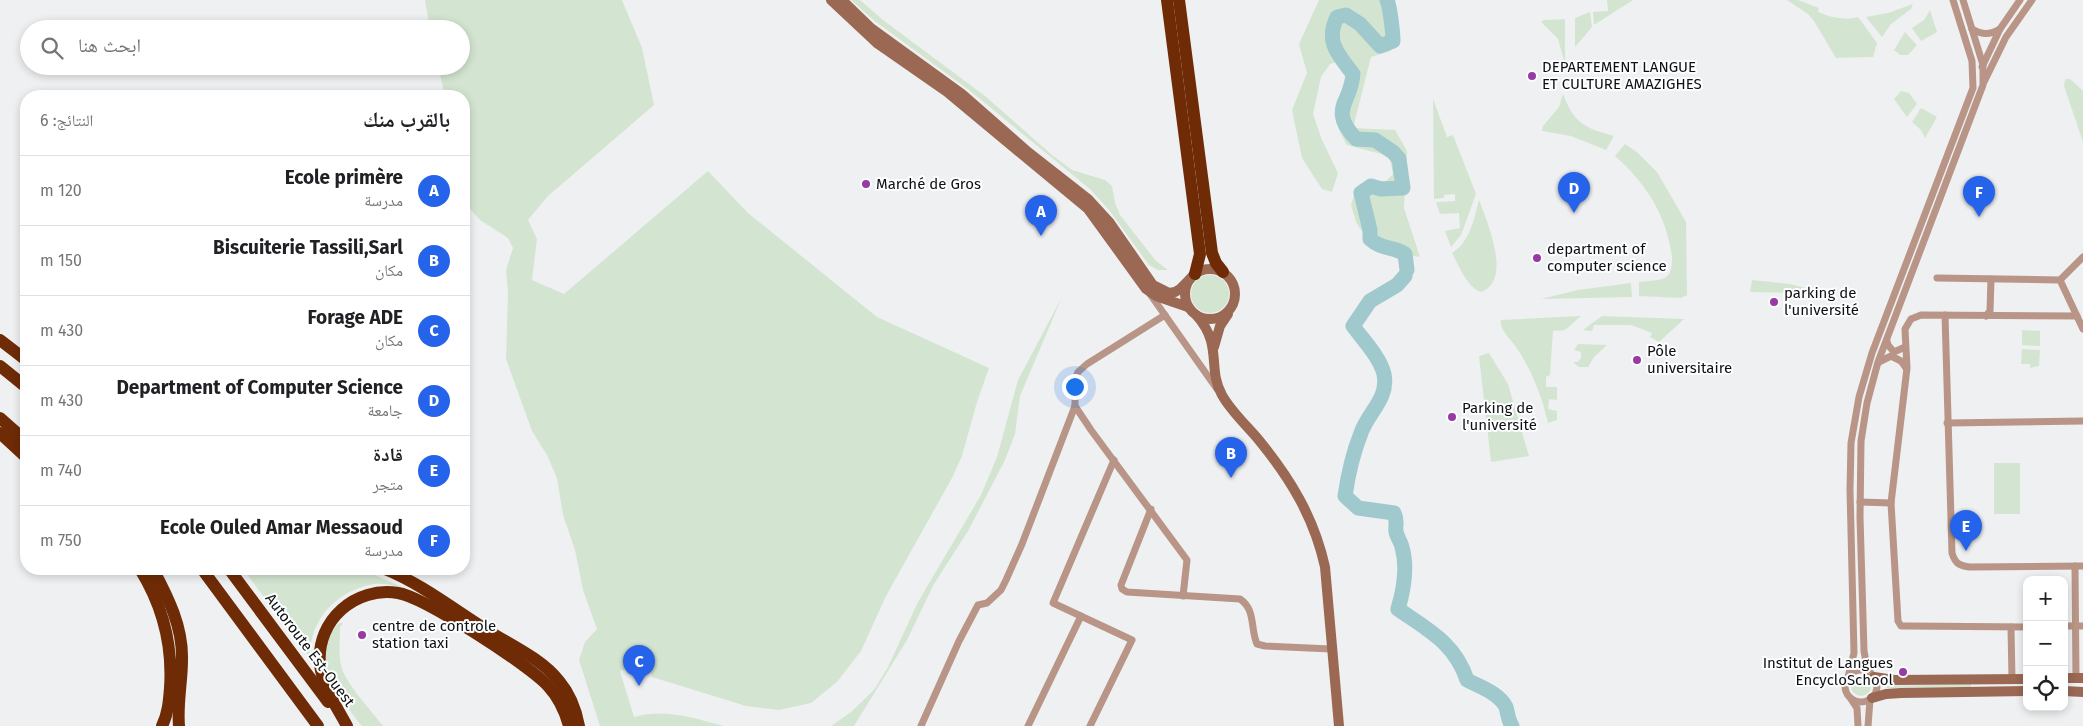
<!DOCTYPE html>
<html lang="ar">
<head>
<meta charset="utf-8">
<style>
  :root { --surface:#fff; --page:#f6f6f6; --text:#202124; --muted:#757577; --line:#e0e0e0; --accent:#2563eb }
  body { margin:0; font-family:"Fira Sans","Noto Naskh Arabic",sans-serif; background:var(--page); color:var(--text); direction:rtl }
  .controls { position:absolute; right:15px; bottom:15px; display:grid; overflow:hidden; border-radius:10px; box-shadow:0 2px 8px #0003 }
  .controls button { width:45px; height:45px; display:grid; place-items:center; padding:0; border:0; border-bottom:1px solid var(--line); background:var(--surface); color:var(--text); font:25px sans-serif }
  .you { position:absolute; left:1074px; top:386px; width:18px; height:18px; margin:-12px; border:4px solid #fff; border-radius:50%; background:#1a73e8; box-shadow:0 0 0 8px #1a73e833 }
  .badge { display:grid; place-items:center; width:32px; height:32px; border-radius:50%; background:var(--accent); color:#fff; font-size:16px; font-weight:700 }
  .pin { position:absolute; translate:-50% -41px; filter:drop-shadow(0 1px 2px #0008) }
  .pin::after { content:''; position:absolute; top:26px; width:18px; height:15px; background:inherit; clip-path:polygon(0 0,100% 0,50% 100%) }
  .list { margin:0; padding:0; list-style:none }
  h2 { display:flex; justify-content:space-between; align-items:center; height:65px; margin:0; padding:0 20px; font-size:21px }
  h2 small { font-size:16px; font-weight:400; color:var(--muted) }
  .list li { display:grid; grid-template-columns:32px 1fr auto; gap:15px; align-items:center; box-sizing:border-box; height:70px; padding:0 20px; border-top:1px solid var(--line) }
  .list b { display:block; font-size:19px; white-space:nowrap }
  .list p { margin:0; font-size:16px; white-space:nowrap; color:var(--muted) }
  .list em { font-size:16px; font-style:normal; color:var(--muted) }
  .icon { flex:none; width:28px; height:28px; fill:none; stroke:currentColor; stroke-width:2; stroke-linecap:round; stroke-linejoin:round }
  .map { position:relative; flex:none; width:2083px; height:726px; overflow:hidden; direction:ltr }
  .search { position:absolute; background:var(--surface); box-shadow:0 2px 8px #0003; left:20px; top:20px; width:450px; height:55px; display:flex; align-items:center; gap:12px; box-sizing:border-box; padding:0 18px; border-radius:28px; color:var(--muted); font-size:19px }
  .panel { position:absolute; background:var(--surface); box-shadow:0 2px 8px #0003; left:20px; top:90px; width:450px; height:485px; border-radius:20px; direction:rtl }
  .map>svg:first-child { display:block }
  .green { fill:#d3e5d1 }
  .lines { fill:none; stroke-linecap:round; stroke-linejoin:round }
  .river { stroke:#9fc9cd; stroke-width:15 }
  .street { stroke:#b89586; stroke-width:7 }
  .secondary { stroke:#9a6853; stroke-width:10 }
  .highway { stroke:#6e2b06; stroke-width:12 }
  .poi-dot { fill:#973aa3; stroke:#fdfeff; stroke-width:2 }
  .labels { text-anchor:middle; stroke-width:4; stroke-linejoin:round; paint-order:stroke }
  .poi-label { font-size:15px; fill:#101011; stroke:#fdfeff; text-anchor:start }
  .street-label { font-size:15px; fill:#101011; stroke:#fdfeff }
</style>
</head>
<body>
<div class="map">
<svg width="2083" height="726" viewBox="0 0 2083 726">
  <rect width="100%" height="100%" fill="#eff0f1"/>
  <g class="green">
    <path d="M 425,0 L 622,0 L 642,48 L 654,105 L 548,196 L 528,220 L 537,239 L 532,280 L 564,294 L 708,171 L 748,213 L 877,317 L 989,368 L 977,402 L 962,456 L 952,478 L 886,596 L 861,651 L 837,682 L 811,703 L 779,710 L 746,706 L 652,677 L 647,663 L 620,671 L 634,717 C 664,708 694,718 724,726 L 600,726 L 579,660 L 585,642 L 597,629 L 583,590 L 575,550 L 563,515 L 557,478 L 547,455 L 532,431 L 506,359 L 508,292 L 506,270 L 513,248 L 508,238 L 480,220 L 464,202 L 464,96 L 445,96 L 438,66 L 461,66 L 461,29 L 430,29 Z"/>
    <polygon points="851,0 860,0 883,20 985,96 1052,155 1072,170 1105,180 1112,186 1115,203 1120,215 1156,261 1168,270 1158,270 1149,265 1109,210 1090,189 969,90 876,22"/>
    <path d="M 1319,0 L 1393,0 L 1397,39 L 1391,51 L 1371,57 L 1353,128 L 1395,130 L 1407,151 L 1404,208 L 1420,257 L 1374,250 L 1356,222 L 1351,205 L 1356,189 L 1369,181 L 1386,181 L 1393,174 L 1390,159 L 1381,154 L 1347,145 C 1340,133 1332,118 1336,103 C 1341,87 1352,90 1350,67 L 1340,61 L 1330,64 L 1321,77 L 1313,114 L 1322,140 L 1338,173 L 1332,192 L 1322,189 L 1302,158 L 1292,110 L 1307,73 L 1299,44 Z"/>
    <polygon points="1607,0 1633,0 1594,25 1593,12 1608,11"/>
    <path d="M 1787,0 L 1798,0 L 1819,8 L 1818,12 C 1830,17 1845,21 1858,17 L 1877,43 L 1873,57 L 1836,58 L 1814,21 L 1808,14 Z"/>
    <polygon points="1913,4 1911,9 1891,24 1882,37 1866,17 1888,13"/>
    <polygon points="1930,10 1937,32 1921,41 1912,28 1924,20"/>
    <polygon points="1590,12 1592,27 1575,47 1575,18"/>
    <polygon points="1565,19 1565,64 1558,39 1541,22 1544,20"/>
    <polygon points="1905,32 1917,45 1908,55 1900,55 1894,50"/>
    <polygon points="2067,79 2070,79 2083,91 2083,142 2064,86 2065,80"/>
    <polygon points="1901,91 1909,93 1917,104 1907,117 1894,99"/>
    <path d="M 1563,94 C 1574,123 1584,128 1614,136 L 1606,150 L 1571,136 L 1542,131 L 1543,126 L 1559,107 Z"/>
    <polygon points="1433,99 1447,137 1453,135 1476,194 1461,235 1451,247 1445,231 1460,228 1459,213 1440,214 1436,202 1455,201 1455,194 1444,195 1444,198 1434,199"/>
    <polygon points="1921,108 1937,117 1925,138 1921,130 1912,122"/>
    <path d="M 1625,144 L 1638,153 L 1657,172 L 1686,222 L 1687,295 L 1681,298 L 1639,296 L 1639,282 C 1646,281 1658,281 1665,278 C 1672,274 1672,263 1672,257 C 1667,216 1646,183 1615,156 Z"/>
    <path d="M 1479,200 C 1487,221 1513,281 1481,292 C 1467,287 1459,266 1452,253 C 1470,242 1474,219 1479,200 Z"/>
    <circle cx="1210" cy="294" r="19"/>
    <polygon points="1752,280 1790,284 1824,293 1750,292"/>
    <polygon points="1631,283 1632,297 1541,299 1578,290"/>
    <polygon points="1062,297 1020,396 1015,434 1005,460 968,531 934,584 907,640 854,726 831,726 851,712 874,690 888,667 918,602 981,495 997,457 1018,380"/>
    <path d="M 1581,316 L 1565,330 L 1553,331 L 1550,375 L 1546,377 L 1546,387 L 1557,387 L 1557,400 L 1549,399 L 1548,409 L 1557,411 L 1557,420 L 1548,423 C 1542,396 1531,369 1516,347 C 1511,339 1499,330 1501,320 Z"/>
    <polygon points="1602,316 1684,319 1659,342 1650,337 1652,333 1631,325 1594,325 1592,331 1583,330"/>
    <polygon points="2022,330 2040,331 2040,346 2022,345"/>
    <polygon points="1578,344 1607,345 1594,357 1588,367 1579,367 1573,362 1578,362 1581,358 1581,352 1574,350"/>
    <polygon points="2022,349 2040,350 2039,366 2030,368 2030,364 2021,364"/>
    <polygon points="1489,353 1508,384 1529,456 1491,462 1479,356"/>
    <rect x="1994" y="463" width="26" height="51"/>
    <path d="M 243,569 L 350,569 L 368,572 L 409,590 C 398,587 386,583 375,584 C 352,587 328,602 318,623 C 312,633 311,645 309,657 Z"/>
    <path d="M 339,623 L 343,623 L 340,627 C 340,641 338,656 342,669 C 347,684 372,712 383,726 L 362,726 C 341,699 306,656 339,623 Z"/>
    <circle cx="1861" cy="686" r="10"/>
    <polygon points="1971,684 1971,687 1887,688 1886,686"/>
  </g>
  <g class="lines">
    <g class="river">
      <path d="M 1387,0 C 1390,7 1393,33 1393,41 L 1380,46 L 1360,24 L 1346,15 L 1337,17 C 1325,42 1338,54 1353,74 C 1351,104 1328,109 1356,139 L 1375,140 L 1393,152 L 1399,159 L 1403,188 L 1381,189 L 1371,186 L 1361,193 L 1370,230 L 1370,239 C 1382,250 1393,246 1405,254 L 1407,270"/>
      <path d="M 1405,276 L 1397,285 L 1370,301 L 1353,326 C 1363,340 1380,357 1384,374 C 1389,399 1368,412 1361,433 C 1353,453 1348,475 1345,496 L 1358,508 L 1394,513 C 1398,521 1395,524 1396,532 C 1397,537 1401,542 1402,547 C 1408,568 1404,589 1398,609 C 1428,630 1455,643 1467,680 C 1480,687 1499,693 1506,707 C 1508,714 1508,720 1512,726"/>
    </g>
    <g class="street">
      <path d="M 1972,29 C 1982,35 1990,35 2000,29"/>
      <polyline points="1982,67 2000,29 2020,0"/>
      <polyline points="1984,82 2006,37 2032,0"/>
      <polyline points="1937,278 2060,280 2083,257"/>
      <polyline points="2060,280 2083,329"/>
      <polyline points="1150,294 1217,389"/>
      <path d="M 1945,315 L 1952,553 C 1955,563 1959,566 1970,567 L 2083,566"/>
      <polyline points="1986,316 1990,311 1991,279"/>
      <polyline points="1887,341 1888,345 1894,352 1905,347"/>
      <polyline points="1879,362 1891,356 1901,361 1906,368"/>
      <polyline points="1075,406 1091,430 1187,560 1183,596"/>
      <polyline points="1947,423 2083,421"/>
      <polyline points="1860,502 1891,503"/>
      <path d="M 1151,509 L 1121,585 L 1122,589 L 1127,592 L 1240,599 C 1256,610 1250,628 1257,644 L 1265,646 L 1331,649"/>
      <polyline points="2075,566 2076,678"/>
      <polyline points="2064,626 2083,626"/>
      <polyline points="2011,627 2012,679"/>
      <polyline points="2027,627 1908,626 1901,626 1898,621 1891,503 1907,368 1905,329 1911,319 1921,315 2077,316"/>
      <circle cx="1861" cy="686" r="16"/>
      <polyline points="1871,674 1866,662 1864,651 1860,517 1861,441 1867,403 1878,362 1983,85 1983,65 1963,0"/>
      <polyline points="1848,677 1854,653 1850,490 1851,443 1859,397 1872,353 1973,88 1972,61 1953,0"/>
      <polyline points="1851,699 1857,708 1858,726"/>
      <polyline points="921,726 959,641 978,605 987,603 1001,590 1006,580 1022,544 1075,406 1075,379 1078,372 1087,364 1165,315"/>
      <polyline points="1028,726 1081,616"/>
      <polyline points="1090,726 1132,640 1053,603 1114,460"/>
      <polyline points="1868,726 1870,700"/>
    </g>
    <g class="secondary">
      <polyline points="831,0 878,44 947,92 1088,209 1146,289 1156,296 1188,307"/>
      <polyline points="842,0 871,28 962,94 1028,152 1088,199 1110,223 1153,285 1169,293 1175,292 1180,289 1191,278"/>
      <circle cx="1210" cy="294" r="25"/>
      <path d="M 1197,316 C 1223,345 1207,369 1222,395 C 1230,410 1247,426 1258,439 C 1290,478 1314,517 1325,567 L 1339,726"/>
      <polyline points="1214,347 1220,326 1228,314"/>
      <polyline points="1874,677 1894,680 2027,679"/>
      <polyline points="2064,678 2083,678"/>
      <polyline points="2064,691 2083,692"/>
      <polyline points="1872,698 1886,694 1901,693 2027,691"/>
    </g>
    <g class="highway">
      <polyline points="1167,0 1200,254 1195,274"/>
      <polyline points="1179,0 1212,253 1216,263 1223,272"/>
      <polyline points="0,340 26,360"/>
      <polyline points="0,366 26,387"/>
      <polyline points="0,418 26,441"/>
      <polyline points="0,433 26,457"/>
      <path d="M 140,569 C 163,606 173,644 170,688 C 169,701 168,714 162,726"/>
      <path d="M 153,569 C 168,597 183,627 182,660 C 182,682 177,704 179,726"/>
      <polyline points="202,569 318,726"/>
      <polyline points="229,569 328,702"/>
      <path d="M 385,569 C 422,584 456,611 490,632 C 513,646 543,660 559,681 C 570,694 576,710 579,726"/>
      <path d="M 347,726 C 337,707 322,686 320,664 C 316,620 356,586 398,593 C 424,597 529,665 548,686 C 559,698 565,711 569,726"/>
    </g>
  </g>
  <g class="poi-dot">
    <circle cx="1532" cy="76" r="5"/>
    <circle cx="866" cy="184" r="5"/>
    <circle cx="1537" cy="258" r="5"/>
    <circle cx="1774" cy="302" r="5"/>
    <circle cx="1637" cy="360" r="5"/>
    <circle cx="1452" cy="417" r="5"/>
    <circle cx="362" cy="635" r="5"/>
    <circle cx="1903" cy="672" r="5"/>
  </g>
  <g class="labels">
    <g class="poi-label">
      <text x="1542" y="72">DEPARTEMENT LANGUE<tspan x="1542" dy="17">ET CULTURE AMAZIGHES</tspan></text>
      <text x="876" y="189">Marché de Gros</text>
      <text x="1547" y="254">department of<tspan x="1547" dy="17">computer science</tspan></text>
      <text x="1784" y="298">parking de<tspan x="1784" dy="17">l'université</tspan></text>
      <text x="1647" y="356">Pôle<tspan x="1647" dy="17">universitaire</tspan></text>
      <text x="1462" y="413">Parking de<tspan x="1462" dy="17">l'université</tspan></text>
      <text x="372" y="631">centre de controle<tspan x="372" dy="17">station taxi</tspan></text>
      <text x="1893" y="668" text-anchor="end">Institut de Langues<tspan x="1893" dy="17">EncycloSchool</tspan></text>
    </g>
    <g class="street-label">
      <text transform="translate(310 650) rotate(53)" y="5">Autoroute Est-Ouest</text>
    </g>
  </g>
</svg>
<div class="controls">
<button>+</button>
<button>−</button>
<button><svg class="icon" aria-label="locate" viewBox="0 0 24 24"><circle cx="12" cy="12" r="6"/><path d="M12 2v4M12 18v4M2 12h4M18 12h4"/></svg></button>
</div>
<div class="you"></div>
<div class="pin badge" style="left:1041px;top:236px">A</div>
<div class="pin badge" style="left:1231px;top:478px">B</div>
<div class="pin badge" style="left:639px;top:686px">C</div>
<div class="pin badge" style="left:1574px;top:213px">D</div>
<div class="pin badge" style="left:1966px;top:551px">E</div>
<div class="pin badge" style="left:1979px;top:217px">F</div>
<div class="search"><svg class="icon" aria-label="search" viewBox="0 0 24 24"><circle cx="10" cy="10" r="6"/><path d="M15 15l6 6"/></svg>ابحث هنا</div>
<section class="panel">
<h2>بالقرب منك<small>النتائج: 6</small></h2>
<ul class="list">
<li><span class="badge">A</span><div><b>Ecole primère</b><p>مدرسة</p></div><em>120 m</em></li>
<li><span class="badge">B</span><div><b>Biscuiterie Tassili,Sarl</b><p>مكان</p></div><em>150 m</em></li>
<li><span class="badge">C</span><div><b>Forage ADE</b><p>مكان</p></div><em>430 m</em></li>
<li><span class="badge">D</span><div><b>Department of Computer Science</b><p>جامعة</p></div><em>430 m</em></li>
<li><span class="badge">E</span><div><b>قادة</b><p>متجر</p></div><em>740 m</em></li>
<li><span class="badge">F</span><div><b>Ecole Ouled Amar Messaoud</b><p>مدرسة</p></div><em>750 m</em></li>
</ul>
</section>
</div>
</body>
</html>
